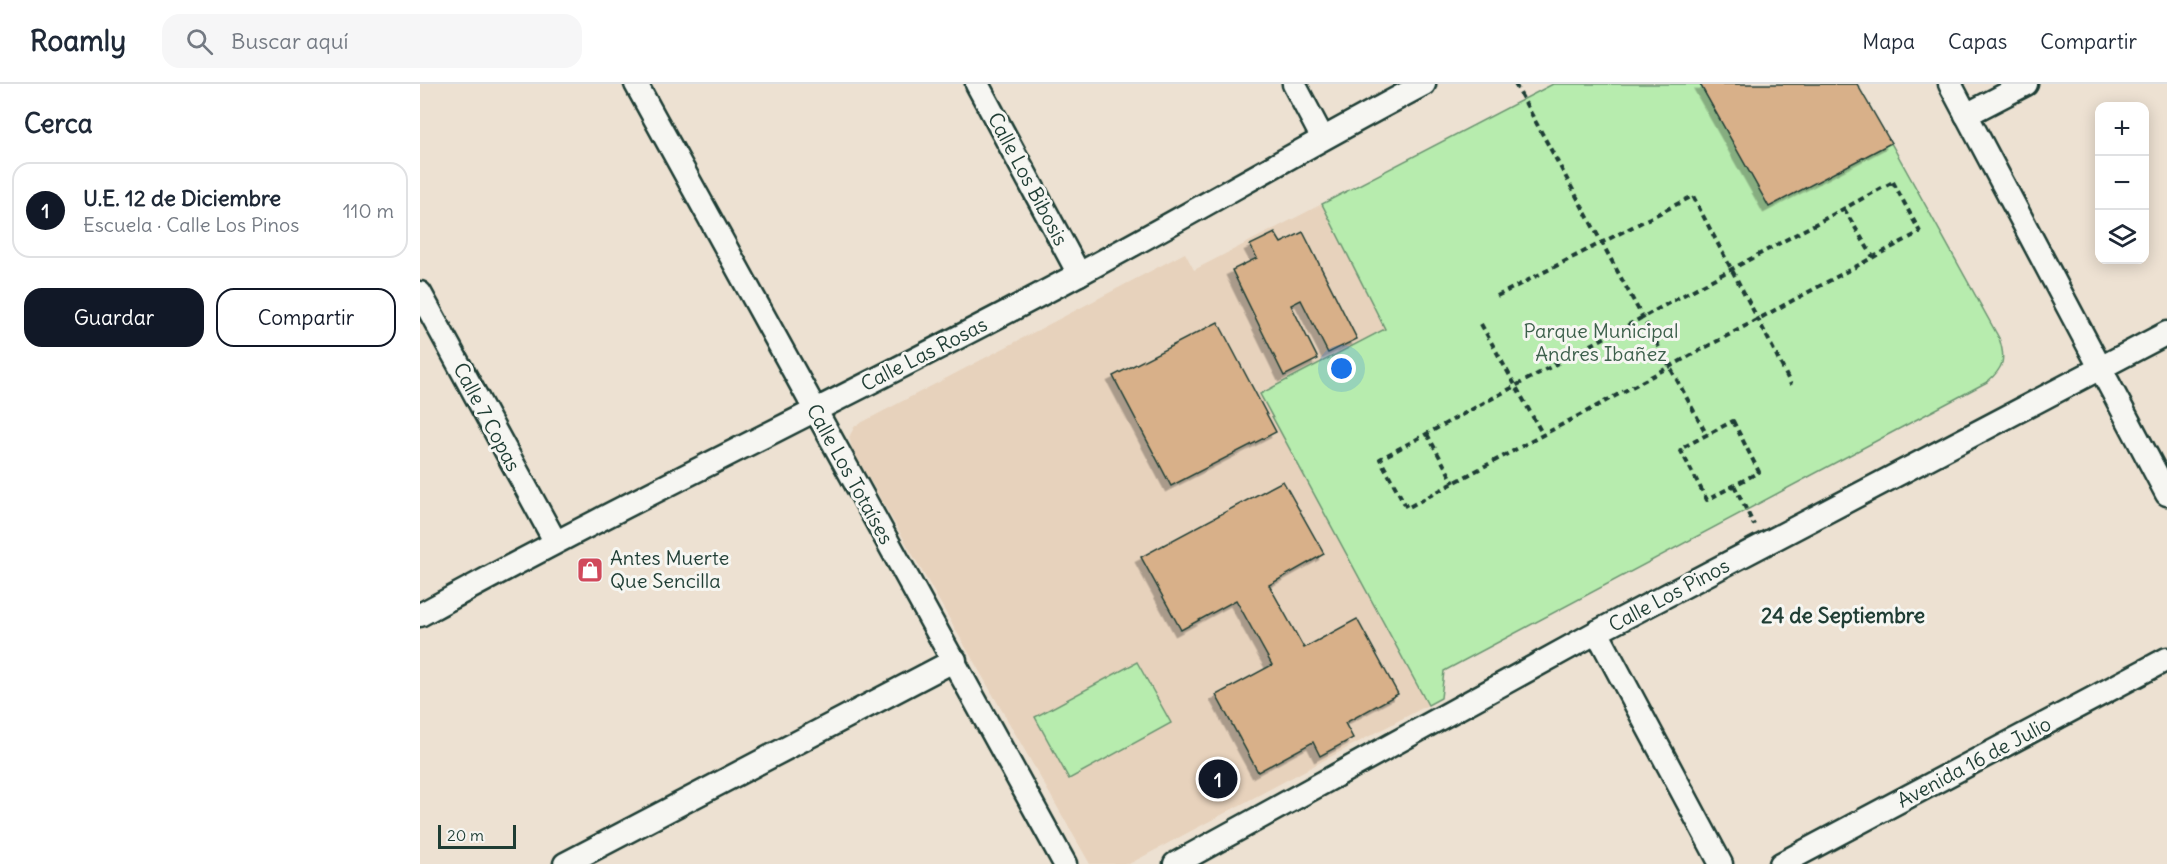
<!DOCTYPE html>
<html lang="es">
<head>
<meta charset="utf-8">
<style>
  :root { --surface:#fff; --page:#f6f6f7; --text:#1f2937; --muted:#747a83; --line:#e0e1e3; --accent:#111827 }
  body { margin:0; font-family:Delius,sans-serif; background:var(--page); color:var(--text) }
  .controls { position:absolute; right:18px; top:18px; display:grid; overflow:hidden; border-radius:12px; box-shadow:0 3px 15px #0003 }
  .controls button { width:54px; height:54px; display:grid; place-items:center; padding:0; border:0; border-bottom:2px solid var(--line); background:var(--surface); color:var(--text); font:30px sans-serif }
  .scale { position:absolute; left:18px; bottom:15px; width:78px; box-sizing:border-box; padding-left:6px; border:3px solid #1f3d34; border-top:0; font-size:16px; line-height:21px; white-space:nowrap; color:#1f3d34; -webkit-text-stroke:4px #f6f6f2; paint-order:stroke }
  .you { position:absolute; left:922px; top:285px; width:21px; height:21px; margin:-15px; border:4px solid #fff; border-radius:50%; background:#1a73e8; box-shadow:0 0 0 9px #1a73e833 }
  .badge { display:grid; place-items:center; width:39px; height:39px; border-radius:50%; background:var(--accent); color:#fff; font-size:20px; font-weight:700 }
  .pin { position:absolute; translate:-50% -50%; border:3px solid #fff; box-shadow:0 2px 6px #0006 }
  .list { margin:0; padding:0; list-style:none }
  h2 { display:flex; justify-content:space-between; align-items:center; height:78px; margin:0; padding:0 24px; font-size:26px }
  h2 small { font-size:20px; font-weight:400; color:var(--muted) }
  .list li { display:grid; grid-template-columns:39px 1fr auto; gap:18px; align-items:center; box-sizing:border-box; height:96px; margin:0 12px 12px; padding:0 12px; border:2px solid var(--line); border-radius:18px }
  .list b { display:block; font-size:22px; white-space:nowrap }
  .list p { margin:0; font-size:20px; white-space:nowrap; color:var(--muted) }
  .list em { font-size:20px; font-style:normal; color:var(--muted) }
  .actions { display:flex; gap:12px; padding:18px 24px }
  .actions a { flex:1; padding:14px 0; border:2px solid var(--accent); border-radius:18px; text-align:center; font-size:21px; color:var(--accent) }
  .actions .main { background:var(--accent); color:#fff }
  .icon { flex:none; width:33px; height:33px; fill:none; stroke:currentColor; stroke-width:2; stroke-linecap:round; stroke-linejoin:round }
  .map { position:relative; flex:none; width:1747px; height:780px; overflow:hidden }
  header { display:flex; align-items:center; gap:36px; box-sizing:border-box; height:84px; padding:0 30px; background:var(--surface); border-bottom:2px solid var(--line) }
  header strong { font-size:28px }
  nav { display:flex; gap:33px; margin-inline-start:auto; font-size:21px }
  .search { width:420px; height:54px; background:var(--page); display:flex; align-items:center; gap:15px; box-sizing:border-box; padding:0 21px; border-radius:18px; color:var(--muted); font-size:22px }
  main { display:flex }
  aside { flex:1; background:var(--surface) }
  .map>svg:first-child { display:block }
  .built { fill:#e7d2bc }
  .green { fill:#b7ecae; stroke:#6b9471; stroke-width:1.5 }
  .building { fill:#d8b089; stroke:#1f3d34; stroke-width:1.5; filter:url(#shadow) }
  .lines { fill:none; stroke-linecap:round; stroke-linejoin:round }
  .street-casing { stroke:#1f3d34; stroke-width:27 }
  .path { stroke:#1f3d34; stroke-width:4; stroke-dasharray:6 4.5; stroke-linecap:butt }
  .street { stroke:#f6f6f2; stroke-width:22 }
  .labels { text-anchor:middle; stroke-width:6; stroke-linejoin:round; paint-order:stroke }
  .street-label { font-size:20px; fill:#1f3d34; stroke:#f6f6f2 }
  .park-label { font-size:20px; fill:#3d604c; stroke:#f6f6f2 }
  .poi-label { font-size:20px; fill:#1f3d34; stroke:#f6f6f2; text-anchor:start }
  .neighbourhood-label { font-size:21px; font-weight:bold; fill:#1f3d34; stroke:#f6f6f2 }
</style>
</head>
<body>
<header>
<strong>Roamly</strong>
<div class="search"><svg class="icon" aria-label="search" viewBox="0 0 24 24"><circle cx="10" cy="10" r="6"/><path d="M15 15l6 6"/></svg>Buscar aquí</div>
<nav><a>Mapa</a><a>Capas</a><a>Compartir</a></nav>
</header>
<main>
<aside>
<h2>Cerca<small></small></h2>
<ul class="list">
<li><span class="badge">1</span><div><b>U.E. 12 de Diciembre</b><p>Escuela · Calle Los Pinos</p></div><em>110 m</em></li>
</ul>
<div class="actions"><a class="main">Guardar</a><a>Compartir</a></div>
</aside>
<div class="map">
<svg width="1747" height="780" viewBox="0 0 1747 780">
  <defs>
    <filter id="shadow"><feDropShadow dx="-5.5" dy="5.5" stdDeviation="0" flood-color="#0004"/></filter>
  </defs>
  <rect width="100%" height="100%" fill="#ede1d2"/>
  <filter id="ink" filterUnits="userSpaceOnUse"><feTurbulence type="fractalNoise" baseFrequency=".0167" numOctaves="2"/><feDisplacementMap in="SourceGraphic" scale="12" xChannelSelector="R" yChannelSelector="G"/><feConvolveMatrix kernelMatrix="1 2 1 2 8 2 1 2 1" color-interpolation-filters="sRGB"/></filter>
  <g filter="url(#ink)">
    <polygon class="built" points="902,120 965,245 840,309 1008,621 709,780 670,780 432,365 429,353 435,342 765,169 774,186"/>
    <g class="green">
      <path d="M 1133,0 L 1280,0 L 1349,122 L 1471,59 L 1579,254 C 1586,275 1584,284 1567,298 L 1024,587 L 1021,614 L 1008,621 L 840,310 L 965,245 L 902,120 Z"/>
      <polygon points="717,578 751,639 649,695 615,633"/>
    </g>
    <g class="building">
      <polygon points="1280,0 1437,0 1471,59 1349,123"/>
      <polygon points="883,148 937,255 908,269 881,216 871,221 898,275 864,292 812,186 837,174 830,161 855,149 861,159"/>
      <polygon points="798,238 856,348 751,402 693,292"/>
      <polygon points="863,397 904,470 849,501 884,564 937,535 978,610 925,639 933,654 900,672 893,658 838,688 796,611 852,581 816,516 761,546 721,473"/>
    </g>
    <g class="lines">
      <defs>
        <g id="street">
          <polyline points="216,0 645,780"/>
          <polyline points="557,0 659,190"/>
          <polyline points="874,0 902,53"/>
          <polyline points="1530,0 1747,410"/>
          <polyline points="1546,31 1606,0"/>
          <polyline points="0,209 135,457"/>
          <path d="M 0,531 C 217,412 441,307 659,190 C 775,128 888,61 1004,0"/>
          <polyline points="1177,548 1301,780"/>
          <polyline points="145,780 535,576"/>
          <polyline points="755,780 1177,548 1747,249"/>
          <polyline points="1361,780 1747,575"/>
        </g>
      </defs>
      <use href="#street" class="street-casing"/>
      <g class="path">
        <polyline points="1095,0 1287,351"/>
        <polygon points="1473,98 1500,148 987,424 960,375"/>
        <polyline points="1424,125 1453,173"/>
        <path d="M 1077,212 L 1273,112 C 1305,175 1340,236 1371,301"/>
        <polyline points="1061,240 1123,351"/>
        <polygon points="1313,337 1339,388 1287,416 1260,365"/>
        <polyline points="1007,350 1034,399"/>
        <polyline points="1314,401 1334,441"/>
      </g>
      <use href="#street" class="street"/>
    </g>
  </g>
  <defs>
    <symbol id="shop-square" viewBox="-11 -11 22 22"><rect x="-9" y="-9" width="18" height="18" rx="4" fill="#d1495b" stroke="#f6f6f2"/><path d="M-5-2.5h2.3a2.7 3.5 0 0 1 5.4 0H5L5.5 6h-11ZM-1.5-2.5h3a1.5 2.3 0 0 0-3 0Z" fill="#fff"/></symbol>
  </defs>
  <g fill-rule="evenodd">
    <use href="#shop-square" x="155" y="471" width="30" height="30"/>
  </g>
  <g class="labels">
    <g class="street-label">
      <text transform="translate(608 95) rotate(62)" y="7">Calle Los Bibosis</text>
      <text transform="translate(504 270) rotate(-27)" y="7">Calle Las Rosas</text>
      <text transform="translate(67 333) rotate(62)" y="7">Calle 7 Copas</text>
      <text transform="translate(430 390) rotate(61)" y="7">Calle Los Totaíses</text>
      <text transform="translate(1249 511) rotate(-28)" y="7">Calle Los Pinos</text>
      <text transform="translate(1554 678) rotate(-28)" y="7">Avenida 16 de Julio</text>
    </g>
    <g class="park-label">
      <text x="1181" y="254">Parque Municipal<tspan x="1181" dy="23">Andres Ibañez</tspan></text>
    </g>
    <g class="poi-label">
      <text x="190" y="481">Antes Muerte<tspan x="190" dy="23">Que Sencilla</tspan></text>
    </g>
    <g class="neighbourhood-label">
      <text x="1423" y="539">24 de Septiembre</text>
    </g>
  </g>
</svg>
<div class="controls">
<button>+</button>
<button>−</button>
<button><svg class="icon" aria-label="layers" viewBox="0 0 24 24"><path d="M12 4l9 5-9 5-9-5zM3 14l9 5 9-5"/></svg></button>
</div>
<div class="scale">20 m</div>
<div class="you"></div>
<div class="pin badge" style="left:798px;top:695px">1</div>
</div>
</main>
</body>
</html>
